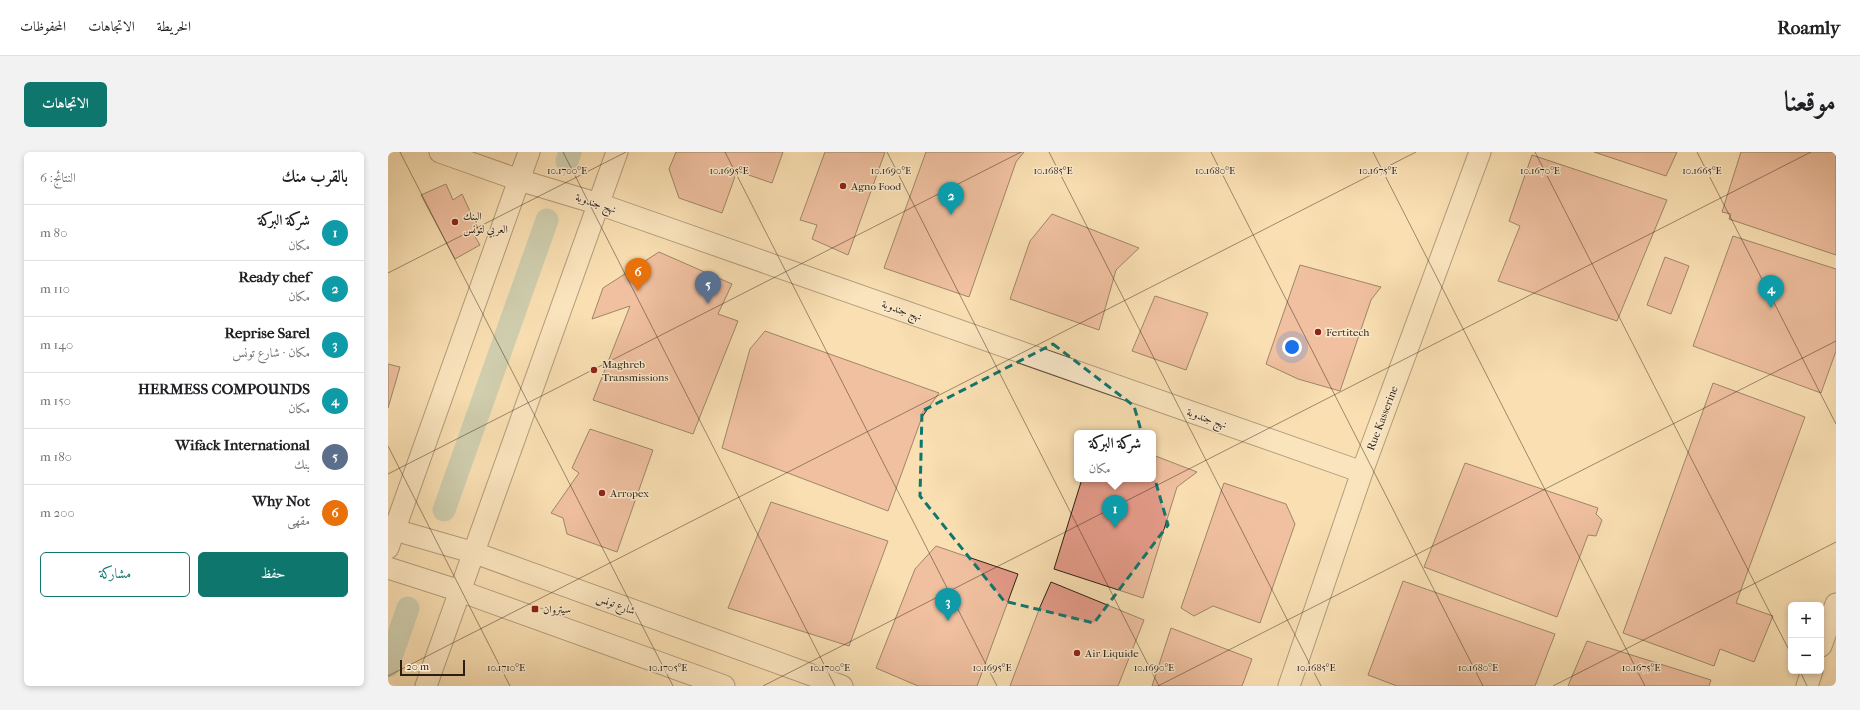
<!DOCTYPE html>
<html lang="ar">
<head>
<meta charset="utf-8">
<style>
  :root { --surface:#fff; --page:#f2f2f2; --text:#202124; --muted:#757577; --line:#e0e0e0; --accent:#0f766e }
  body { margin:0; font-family:"IM FELL French Canon",Amiri,serif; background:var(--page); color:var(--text); direction:rtl }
  .controls { position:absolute; right:12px; bottom:12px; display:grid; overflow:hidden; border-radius:6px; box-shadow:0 2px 6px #0003 }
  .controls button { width:36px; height:36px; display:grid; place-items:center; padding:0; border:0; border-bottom:1px solid var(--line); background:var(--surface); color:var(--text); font:20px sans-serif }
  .scale { position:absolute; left:12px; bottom:10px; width:65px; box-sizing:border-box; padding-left:4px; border:2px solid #2c1f12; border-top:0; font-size:11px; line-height:14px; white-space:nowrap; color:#2c1f12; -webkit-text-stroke:3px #fbeacd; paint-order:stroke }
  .you { position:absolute; left:904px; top:195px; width:14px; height:14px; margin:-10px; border:3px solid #fff; border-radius:50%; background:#1a73e8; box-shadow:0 0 0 6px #1a73e833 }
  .badge { display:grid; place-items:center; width:26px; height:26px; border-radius:50%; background:var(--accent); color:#fff; font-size:13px; font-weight:700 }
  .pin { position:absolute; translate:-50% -33px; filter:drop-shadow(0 1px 2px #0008) }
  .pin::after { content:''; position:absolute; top:21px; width:14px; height:12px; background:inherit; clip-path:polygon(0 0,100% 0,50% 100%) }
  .popup { position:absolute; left:686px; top:278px; width:82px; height:52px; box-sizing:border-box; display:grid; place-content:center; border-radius:6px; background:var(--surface); filter:drop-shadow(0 1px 3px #0005); font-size:13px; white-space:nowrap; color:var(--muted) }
  .popup b { font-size:15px; color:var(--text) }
  .popup::after { content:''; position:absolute; left:50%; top:100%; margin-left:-8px; border:8px solid transparent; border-top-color:var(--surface) }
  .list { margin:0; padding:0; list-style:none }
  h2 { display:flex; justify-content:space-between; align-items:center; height:52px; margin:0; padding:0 16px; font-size:17px }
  h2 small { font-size:13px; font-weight:400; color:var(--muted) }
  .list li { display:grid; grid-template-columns:26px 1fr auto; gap:12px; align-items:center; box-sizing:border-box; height:56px; padding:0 16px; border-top:1px solid var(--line) }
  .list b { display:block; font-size:15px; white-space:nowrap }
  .list p { margin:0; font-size:13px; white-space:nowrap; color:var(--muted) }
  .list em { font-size:13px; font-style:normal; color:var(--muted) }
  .actions { display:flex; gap:8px; padding:12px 16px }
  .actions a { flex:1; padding:9px 0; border:1px solid var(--accent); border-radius:6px; text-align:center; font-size:14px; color:var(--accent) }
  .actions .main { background:var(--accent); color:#fff }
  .map { position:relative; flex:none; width:1448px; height:534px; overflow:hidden; direction:ltr; border-radius:6px }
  header { display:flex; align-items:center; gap:24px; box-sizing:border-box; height:56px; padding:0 20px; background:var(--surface); border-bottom:1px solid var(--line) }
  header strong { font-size:19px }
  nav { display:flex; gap:22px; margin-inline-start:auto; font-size:14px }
  .intro { display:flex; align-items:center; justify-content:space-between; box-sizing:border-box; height:96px; padding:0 24px }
  h1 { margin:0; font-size:28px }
  .button { padding:10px 18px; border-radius:6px; background:var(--accent); color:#fff; font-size:14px; font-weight:700 }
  main { display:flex; gap:24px; padding:0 24px }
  aside { flex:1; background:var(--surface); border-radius:6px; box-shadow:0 2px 6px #0003 }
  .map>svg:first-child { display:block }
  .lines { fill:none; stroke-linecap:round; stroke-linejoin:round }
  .canal { stroke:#9ebdac; stroke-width:23 }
  .building { fill:#e49b89; stroke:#2c1f12 }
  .minor-casing { stroke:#5f4f3a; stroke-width:23 }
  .minor { stroke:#fbeacd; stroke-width:21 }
  .marked { fill:none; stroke:#0f766e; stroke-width:3; stroke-dasharray:8 5; stroke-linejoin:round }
  .ticks { fill:none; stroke:#2c1f12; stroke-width:1; stroke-opacity:0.45 }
  .poi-dot { fill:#8f2418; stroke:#fbeacd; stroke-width:1.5 }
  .labels { text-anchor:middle; stroke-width:3; stroke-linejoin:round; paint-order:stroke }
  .poi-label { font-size:11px; fill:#2c1f12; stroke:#fbeacd; text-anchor:start }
  .street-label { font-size:11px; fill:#2c1f12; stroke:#fbeacd }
  .ticks-label { font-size:10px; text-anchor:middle; fill:#2c1f12; stroke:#fbeacd; stroke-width:3; stroke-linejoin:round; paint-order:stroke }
</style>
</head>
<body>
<header>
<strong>Roamly</strong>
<nav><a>الخريطة</a><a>الاتجاهات</a><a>المحفوظات</a></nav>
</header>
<div class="intro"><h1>موقعنا</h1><a class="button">الاتجاهات</a></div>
<main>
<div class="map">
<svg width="1448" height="534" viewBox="0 0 1448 534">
  <rect width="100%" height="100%" fill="#f9dfb2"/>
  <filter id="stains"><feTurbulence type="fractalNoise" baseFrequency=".005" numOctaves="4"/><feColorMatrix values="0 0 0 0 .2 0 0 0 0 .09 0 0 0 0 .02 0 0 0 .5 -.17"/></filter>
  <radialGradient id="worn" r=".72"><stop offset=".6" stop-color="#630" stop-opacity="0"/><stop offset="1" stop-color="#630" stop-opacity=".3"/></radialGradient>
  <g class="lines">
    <g class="canal">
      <polyline points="179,9 182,0"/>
      <polyline points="56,358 159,68"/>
      <polyline points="0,514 20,456"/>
    </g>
  </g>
  <g class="building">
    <polygon points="288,0 395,0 384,31 349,19 334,61 291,46 281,17"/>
    <polygon points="437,0 497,0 460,103 424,87 429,73 412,68"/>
    <polygon points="538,0 636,0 628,10 581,145 496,116"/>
    <polygon points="1206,0 1289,0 1278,24"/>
    <polygon points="1353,0 1448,0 1448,103 1341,67 1343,62 1334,60"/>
    <polygon points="1144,3 1279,48 1229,169 1110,129 1132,74 1121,69"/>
    <polygon points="58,32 65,48 74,42 92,81 86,83 92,93 67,107 33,43"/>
    <polygon points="664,62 751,96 728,118 711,178 622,147 642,89"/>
    <polygon points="1345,84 1448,117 1448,199 1433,241 1305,194"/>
    <polygon points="271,100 344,132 330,162 350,169 305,282 205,248 242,154 204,167 215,136"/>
    <polygon points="1277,105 1301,114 1283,162 1259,153"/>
    <polygon points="912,113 993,135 983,148 952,239 910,227 878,212"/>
    <polygon points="767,144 820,161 798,218 744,199"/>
    <polygon points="377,179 551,241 534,265 500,359 334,296 362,197"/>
    <polygon points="0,212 12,215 0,256"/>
    <polygon points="1325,231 1417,265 1348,451 1385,464 1366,510 1332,497 1326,514 1235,481"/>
    <polygon points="202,277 265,298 229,400 179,382 175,366 163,361 191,321 184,316"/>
    <polygon points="765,303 809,320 789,335 755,446 666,417 694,327 765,327"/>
    <polygon points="1077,311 1210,356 1208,362 1214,368 1208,384 1200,383 1169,465 1036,415"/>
    <polygon points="836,331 898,352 907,372 872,471 825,454 806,464 793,456"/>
    <polygon points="383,350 500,389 461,494 340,456"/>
    <polygon points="548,394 630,422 589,534 530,534 488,516 527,417"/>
    <polygon points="1015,429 1167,482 1147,534 1009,534 980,523"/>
    <polygon points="663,430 756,468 730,534 622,534 652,455"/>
    <polygon points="783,476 864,507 854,534 764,534"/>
    <polygon points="1199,489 1323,528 1321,534 1180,534"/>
  </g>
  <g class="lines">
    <defs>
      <g id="minor">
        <polyline points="52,0 131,28 211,52 974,320"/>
        <polyline points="0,376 87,401 454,534"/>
        <polyline points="0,396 141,0"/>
        <polyline points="0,416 72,439 336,534"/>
        <polyline points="1433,494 1448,452"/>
        <polyline points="38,534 229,0"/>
        <polyline points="901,534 974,320 1092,0"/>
        <polyline points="1419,534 1424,519"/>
      </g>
    </defs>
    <use href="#minor" class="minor-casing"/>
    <use href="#minor" class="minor"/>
  </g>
  <path d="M0 0H1448V534H0ZM 665,192 L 746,254 L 780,373 L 706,471 L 616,449 L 532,344 L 534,259 Z" fill="#f9dfb2" fill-opacity=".55" fill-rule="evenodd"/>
  <path class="marked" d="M 665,192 L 746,254 L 780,373 L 706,471 L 616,449 L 532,344 L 534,259 Z"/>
  <path class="ticks" d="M 12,0 L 285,534M 175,0 L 447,534M 337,0 L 609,534M 499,0 L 771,534M 661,0 L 933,534M 823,0 L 1095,534M 985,0 L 1257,534M 1147,0 L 1403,502M 1309,0 L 1448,272M 0,121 L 238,0M 0,294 L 122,534M 0,322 L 633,0M 1412,519 L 1419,534M 0,524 L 1028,0M 375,534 L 1423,0M 770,534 L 1448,189M 1165,534 L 1448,390"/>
  <g class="poi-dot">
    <circle cx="455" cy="34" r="4"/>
    <circle cx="67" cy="70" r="4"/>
    <circle cx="930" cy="180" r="4"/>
    <circle cx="206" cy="218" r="4"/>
    <circle cx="214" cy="341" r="4"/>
    <rect x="143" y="453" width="8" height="8" rx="2"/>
    <circle cx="689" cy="501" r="4"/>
  </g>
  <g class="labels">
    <g class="poi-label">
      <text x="463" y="38">Agno Food</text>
      <text x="75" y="68">البنك<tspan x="75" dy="13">العربي لتونس</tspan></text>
      <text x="938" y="184">Fertitech</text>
      <text x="214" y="216">Maghreb<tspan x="214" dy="13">Transmissions</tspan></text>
      <text x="222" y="345">Arropex</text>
      <text x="155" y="461">سيتروان</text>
      <text x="697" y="505">Air Liquide</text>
    </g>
    <g class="street-label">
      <text transform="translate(208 51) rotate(18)" y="4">نهج جندوبة</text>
      <text transform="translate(514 158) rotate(19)" y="4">نهج جندوبة</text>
      <text transform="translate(819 266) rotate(19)" y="4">نهج جندوبة</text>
      <text transform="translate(994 266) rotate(-69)" y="4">Rue Kasserine</text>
      <text transform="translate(228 452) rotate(20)" y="4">شارع تونس</text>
    </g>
  </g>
  <g class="ticks-label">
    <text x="179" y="22">10.1700°E</text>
    <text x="341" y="22">10.1695°E</text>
    <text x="503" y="22">10.1690°E</text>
    <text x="665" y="22">10.1685°E</text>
    <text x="827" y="22">10.1680°E</text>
    <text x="990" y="22">10.1675°E</text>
    <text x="1152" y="22">10.1670°E</text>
    <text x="1314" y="22">10.1665°E</text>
    <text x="118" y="519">10.1710°E</text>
    <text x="280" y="519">10.1705°E</text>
    <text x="442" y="519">10.1700°E</text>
    <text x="604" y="519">10.1695°E</text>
    <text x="766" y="519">10.1690°E</text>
    <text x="928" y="519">10.1685°E</text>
    <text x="1090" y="519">10.1680°E</text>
    <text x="1253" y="519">10.1675°E</text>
  </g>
  <rect width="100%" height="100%" filter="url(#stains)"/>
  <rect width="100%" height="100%" fill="url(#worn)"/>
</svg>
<div class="controls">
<button>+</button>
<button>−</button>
</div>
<div class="scale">20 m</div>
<div class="you"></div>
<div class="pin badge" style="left:727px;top:376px;background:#0f9aa8">1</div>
<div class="popup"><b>شركة البركة</b>مكان</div>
<div class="pin badge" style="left:563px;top:63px;background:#0f9aa8">2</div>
<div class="pin badge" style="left:560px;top:469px;background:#0f9aa8">3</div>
<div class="pin badge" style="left:1383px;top:156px;background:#0f9aa8">4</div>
<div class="pin badge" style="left:320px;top:152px;background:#5c6f8a">5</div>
<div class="pin badge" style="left:250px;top:139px;background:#e8710a">6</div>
</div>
<aside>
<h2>بالقرب منك<small>النتائج: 6</small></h2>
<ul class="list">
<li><span class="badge" style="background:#0f9aa8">1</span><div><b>شركة البركة</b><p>مكان</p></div><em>80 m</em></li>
<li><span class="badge" style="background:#0f9aa8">2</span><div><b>Ready chef</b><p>مكان</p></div><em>110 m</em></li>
<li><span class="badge" style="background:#0f9aa8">3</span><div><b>Reprise Sarel</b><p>مكان · شارع تونس</p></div><em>140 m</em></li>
<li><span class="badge" style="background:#0f9aa8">4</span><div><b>HERMESS COMPOUNDS</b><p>مكان</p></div><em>150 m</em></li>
<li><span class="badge" style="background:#5c6f8a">5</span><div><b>Wifack International</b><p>بنك</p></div><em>180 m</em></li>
<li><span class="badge" style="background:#e8710a">6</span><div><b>Why Not</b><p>مقهى</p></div><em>200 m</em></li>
</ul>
<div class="actions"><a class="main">حفظ</a><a>مشاركة</a></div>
</aside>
</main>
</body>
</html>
